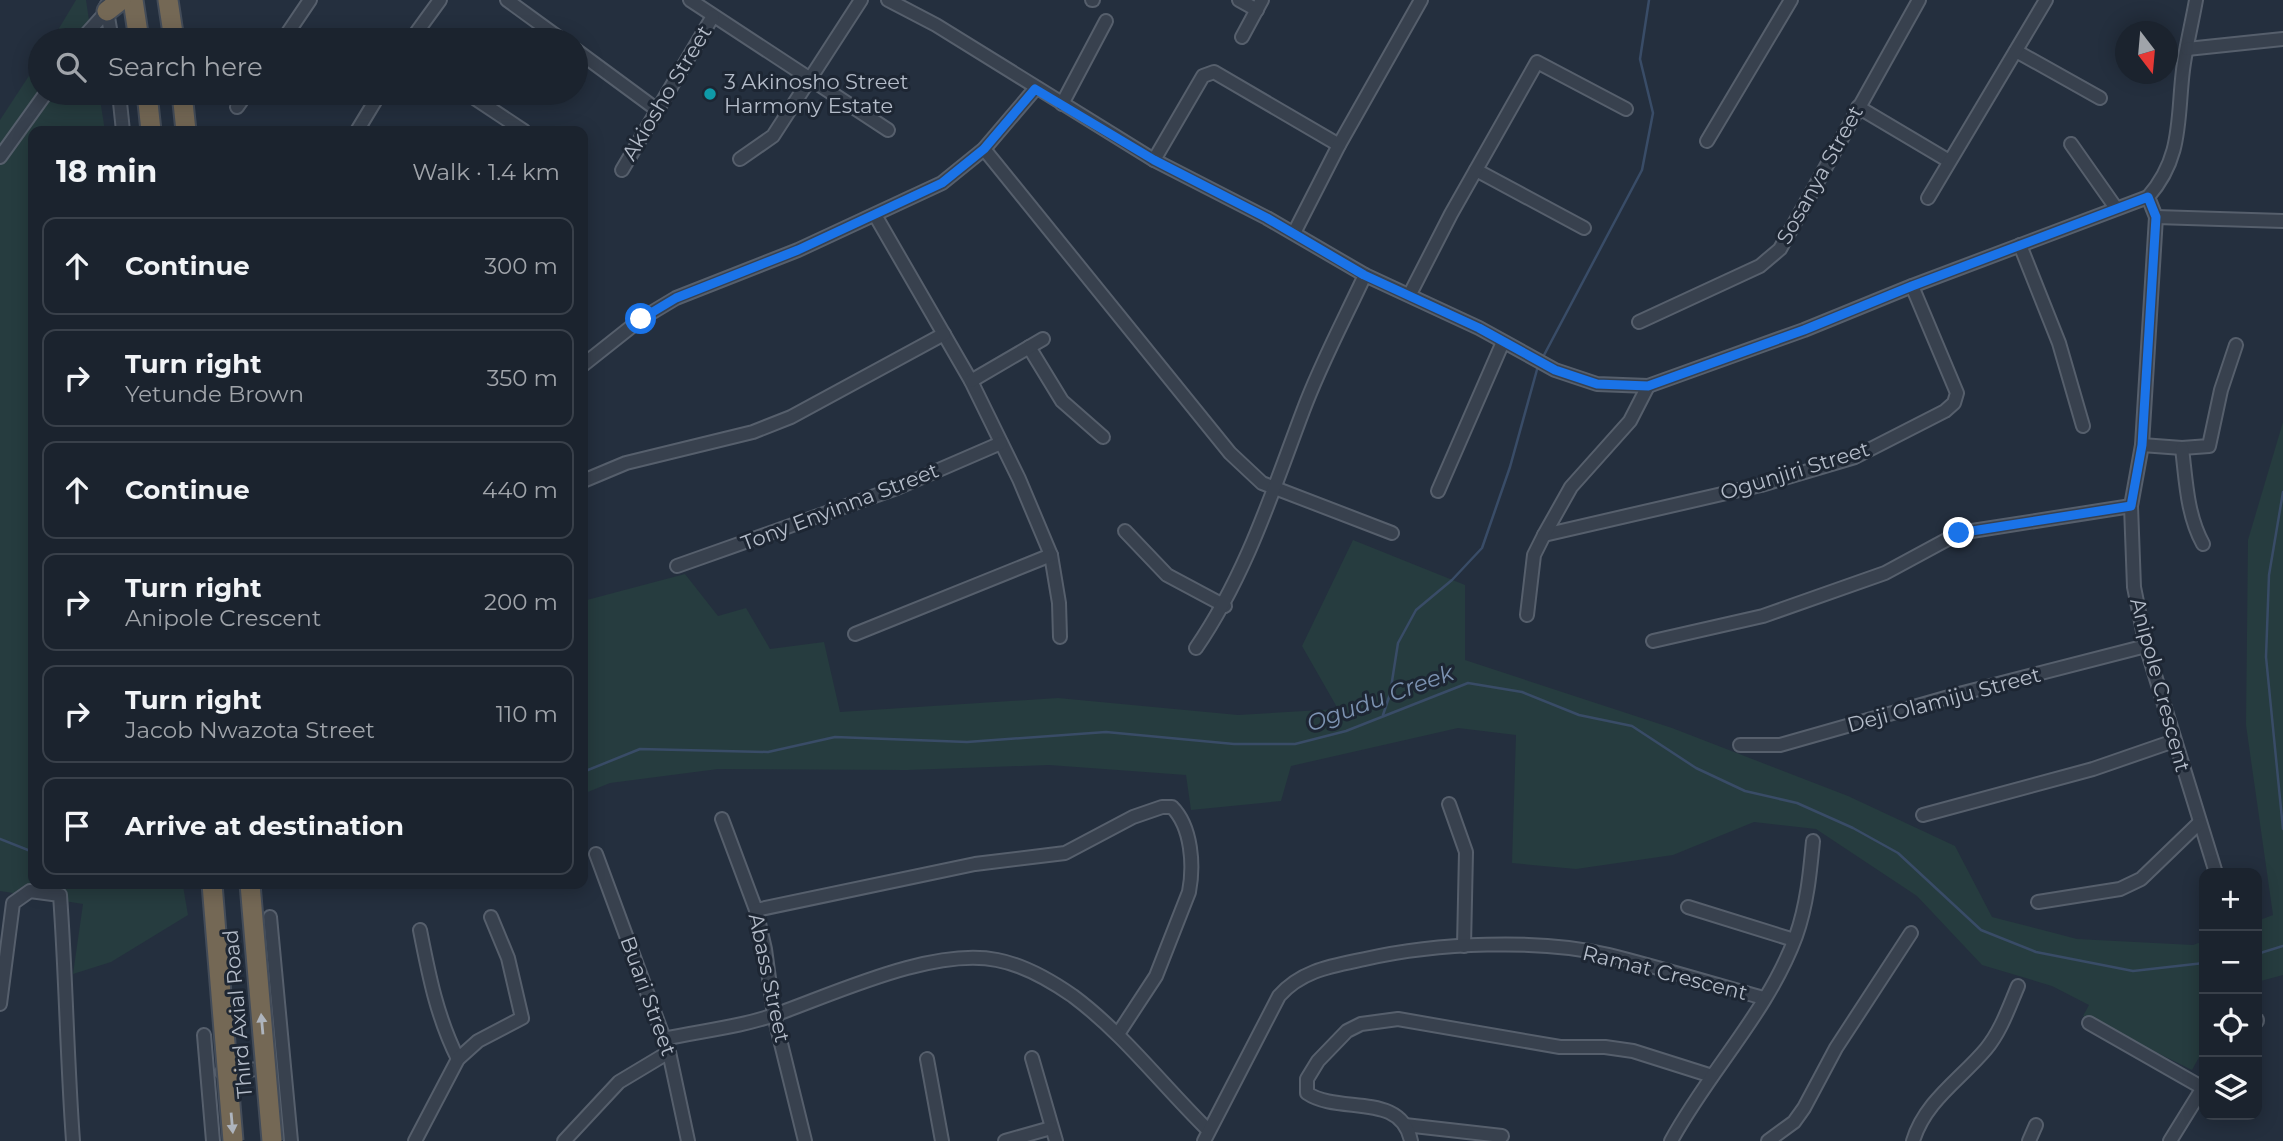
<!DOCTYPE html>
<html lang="en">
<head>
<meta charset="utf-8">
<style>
  :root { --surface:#1b232e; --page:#282f3a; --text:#f1f3f6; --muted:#a0a4aa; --line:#39404a }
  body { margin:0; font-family:Montserrat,sans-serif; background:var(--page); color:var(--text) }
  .controls { position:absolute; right:21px; bottom:21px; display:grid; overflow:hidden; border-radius:14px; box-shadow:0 4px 18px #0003 }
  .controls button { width:63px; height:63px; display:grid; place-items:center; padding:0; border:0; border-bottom:2px solid var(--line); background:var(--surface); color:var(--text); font:35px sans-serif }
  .compass { position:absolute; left:2115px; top:21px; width:63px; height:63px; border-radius:50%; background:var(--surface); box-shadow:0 4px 18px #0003; rotate:164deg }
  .stop { position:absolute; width:21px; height:21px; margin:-16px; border:5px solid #1a73e8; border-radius:50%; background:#fff }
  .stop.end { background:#1a73e8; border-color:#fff; box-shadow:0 2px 7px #0008 }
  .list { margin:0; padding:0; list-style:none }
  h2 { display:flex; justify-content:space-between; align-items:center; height:91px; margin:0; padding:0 28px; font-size:30px }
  h2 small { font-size:23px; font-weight:400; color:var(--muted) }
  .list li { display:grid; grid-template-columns:46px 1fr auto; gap:21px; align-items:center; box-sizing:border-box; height:98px; margin:0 14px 14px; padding:0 14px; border:2px solid var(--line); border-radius:14px }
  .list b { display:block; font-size:26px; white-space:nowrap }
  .list p { margin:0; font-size:23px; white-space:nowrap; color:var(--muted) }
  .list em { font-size:23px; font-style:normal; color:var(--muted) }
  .icon { flex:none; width:38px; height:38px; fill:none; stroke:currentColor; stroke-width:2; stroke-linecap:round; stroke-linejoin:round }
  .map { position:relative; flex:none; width:2283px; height:1141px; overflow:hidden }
  .search { position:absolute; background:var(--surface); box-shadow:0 4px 18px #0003; left:28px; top:28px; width:560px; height:77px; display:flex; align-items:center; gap:18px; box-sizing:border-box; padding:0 24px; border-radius:38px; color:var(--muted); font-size:26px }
  .panel { position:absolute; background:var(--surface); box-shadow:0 4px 18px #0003; left:28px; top:126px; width:560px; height:763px; border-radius:14px }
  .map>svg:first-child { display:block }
  .green { fill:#263c3f }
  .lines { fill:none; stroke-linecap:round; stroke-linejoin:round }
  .stream { stroke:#394c67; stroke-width:2.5 }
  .minor-casing { stroke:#565f6c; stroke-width:16 }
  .highway-casing { stroke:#434c59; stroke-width:23 }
  .minor { stroke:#38414e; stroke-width:12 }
  .highway { stroke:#746855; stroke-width:19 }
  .highway-bridge-casing { stroke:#434c59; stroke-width:23; stroke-linecap:butt }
  .highway-bridge { stroke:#746855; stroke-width:19 }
  .oneway { fill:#aeb4bd }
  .route { stroke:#1a73e8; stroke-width:9 }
  .culture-dot { fill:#0f9aa8; stroke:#1d2633; stroke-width:2.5 }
  .labels { text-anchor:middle; stroke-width:6; stroke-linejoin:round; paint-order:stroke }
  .poi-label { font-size:21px; fill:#b4bcc9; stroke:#1d2633; text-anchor:start }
  .street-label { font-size:21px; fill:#b4bcc9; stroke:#1d2633 }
  .water-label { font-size:23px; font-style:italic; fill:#7c92b1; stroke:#1d2633 }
</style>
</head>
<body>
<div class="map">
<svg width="2283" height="1141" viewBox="0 0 2283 1141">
  <rect width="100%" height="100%" fill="#242f3e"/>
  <g class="green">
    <polygon points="76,0 86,0 92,40 52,40"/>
    <polygon points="40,59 40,93 99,93 105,131 33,131 33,884 194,884 183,886 188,915 111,962 73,974 83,904 0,891 0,120"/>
    <polygon points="2283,422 2283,975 2257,982 2257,921 2273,915 2246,725 2248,540"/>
    <polygon points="1353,540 1465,585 1465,660 1672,728 1848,796 1955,846 1992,917 2077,939 2193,945 2204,941 2204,1048 2192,1070 2083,1016 2089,1005 2052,986 1982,965 1917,896 1816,829 1754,822 1673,855 1576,869 1512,863 1516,735 1458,728 1291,766 1281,801 1191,810 1186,775 1049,765 907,770 718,769 610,783 583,794 583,601 685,574 718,616 746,608 770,649 824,642 840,712 1058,698 1238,715 1338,709 1302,646"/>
  </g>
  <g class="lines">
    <g class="stream">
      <polyline points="1543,357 1642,170 1653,113 1640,59 1649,0"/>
      <polyline points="2283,492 2269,575 2266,657 2283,829"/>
      <polyline points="1383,715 1390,694 1398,643 1416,610 1452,580 1482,548 1510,467 1538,366"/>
      <polyline points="583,772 640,749 768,752 835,737 967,742 1106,732 1234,744 1295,744 1346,731 1468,683 1522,692 1579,715 1632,726 1696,768 1745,791 1797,803 1853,828 1898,853 1981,930 2036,952 2133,971 2204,963"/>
      <polyline points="0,839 33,852"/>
      <polyline points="2257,954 2283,946"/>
    </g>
    <defs>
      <g id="minor">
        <polyline points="507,0 562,40"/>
        <polyline points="690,0 888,130"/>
        <polyline points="888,0 936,25 1154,160 1267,218 1365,275 1479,328 1555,370 1597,384 1648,386 1804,330 1912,286 2148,197"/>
        <polyline points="1092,0 1093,0"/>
        <polyline points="1239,0 1257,10"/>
        <path d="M 2196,0 C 2192,23 2186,46 2183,70 C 2177,119 2183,157 2148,197 L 2156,217 L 2142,445 L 2131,506 L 2134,587 L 2146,646 L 2216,873"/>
        <polyline points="106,6 112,40"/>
        <polyline points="1242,37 1262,0"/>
        <polyline points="81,40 107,11"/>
        <polyline points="283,40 310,0"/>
        <polyline points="411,40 440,0"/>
        <polyline points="2187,49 2283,39"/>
        <polyline points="576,50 656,109"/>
        <polyline points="2016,51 2100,98"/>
        <polyline points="119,93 123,131"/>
        <polyline points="467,93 524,131"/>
        <polyline points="1062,104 1106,21"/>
        <polyline points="237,107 247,93"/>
        <polyline points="1858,107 1949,161"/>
        <polyline points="357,131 380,93"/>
        <polyline points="1707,141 1791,0"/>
        <polyline points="2071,144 2116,208"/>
        <polyline points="984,149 1230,453 1262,483 1392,533"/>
        <polyline points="0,157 46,93"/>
        <polyline points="740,159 773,136 861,0"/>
        <polyline points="1154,160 1203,76 1214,72 1339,145"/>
        <polyline points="622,170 713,16"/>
        <polyline points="1476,170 1584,228"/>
        <polyline points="1928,198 2046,0"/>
        <polyline points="875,215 971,381 1019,479 1051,555 1059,603 1060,637"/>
        <polyline points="2156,217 2283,221"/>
        <polyline points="1294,233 1339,145 1421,0"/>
        <polyline points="2020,245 2059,343 2083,426"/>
        <polyline points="1410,294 1451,214 1537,62 1626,109"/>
        <polyline points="1639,322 1760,266 1780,249 1919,0"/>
        <polyline points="1029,347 1062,401 1103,437"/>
        <polyline points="583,365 641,319 676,298 798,250 942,183 984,149 1035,89"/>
        <polyline points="971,381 1043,339"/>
        <polyline points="2142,445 2182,448 2209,446 2221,390 2236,345"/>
        <path d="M 2182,448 C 2186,481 2187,515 2203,544"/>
        <polyline points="583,481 626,463 753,432 791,417 944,334"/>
        <polyline points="1438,491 1503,342"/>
        <polyline points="1125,531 1167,575 1225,606"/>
        <polyline points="1544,535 1761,485 1855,457 1945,411 1954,403 1957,393 1912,286"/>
        <polyline points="677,566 897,488 1001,443"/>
        <polyline points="1527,615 1534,555 1544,535 1571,487 1630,421 1648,386"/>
        <polyline points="855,634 1051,555"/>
        <polyline points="1653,641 1763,616 1885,573 1959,533 2131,506"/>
        <path d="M 1196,648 C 1246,575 1272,493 1303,411 C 1320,365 1344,320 1365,275"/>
        <polyline points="1740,745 1780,745 1963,693 2146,646"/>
        <polyline points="1449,804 1466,852 1464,946"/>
        <polyline points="1923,815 2093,769 2174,741"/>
        <polyline points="722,819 756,910 765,949 774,1015 805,1141"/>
        <polyline points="596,854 669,1052 688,1141"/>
        <polyline points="2038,902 2120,889 2141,879 2198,824"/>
        <polyline points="1688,907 1794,940"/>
        <path d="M 756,910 L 975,864 L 1065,853 L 1133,817 L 1162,807 L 1172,807 C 1192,827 1194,866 1189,892 L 1156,976 L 1118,1034"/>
        <polyline points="270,917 291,1141"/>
        <path d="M 420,930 C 429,976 437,1017 458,1059"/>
        <path d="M 0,1004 L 13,903 L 30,891 L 60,895 C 66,977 67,1059 73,1141"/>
        <polyline points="2257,1021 2257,1020"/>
        <polyline points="2089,1023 2203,1088"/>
        <polyline points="204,1035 213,1141"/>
        <path d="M 663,1039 C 700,1031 741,1027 777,1014 C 836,993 934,947 997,960 C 1024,965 1050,980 1073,996 C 1125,1035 1162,1085 1208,1130"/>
        <polyline points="1032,1058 1056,1141"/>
        <polyline points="927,1059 942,1141"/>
        <polyline points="222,1072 270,1068"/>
        <polyline points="1405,1125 1502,1136"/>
        <polyline points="415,1141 458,1059 478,1041 522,1018 508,958 491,917"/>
        <polyline points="564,1141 619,1082 669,1052"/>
        <polyline points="1005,1141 1051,1128"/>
        <path d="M 1204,1141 L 1279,996 C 1302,970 1332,966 1365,959 C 1435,943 1539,938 1609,955 C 1661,968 1713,984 1764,998"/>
        <path d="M 1411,1141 C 1401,1091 1339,1115 1307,1093 L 1307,1079 L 1318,1061 L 1347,1031 L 1361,1024 L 1398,1019 L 1560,1047 L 1605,1047 L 1633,1051 L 1712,1076"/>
        <path d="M 1671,1141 C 1709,1071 1768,1012 1796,936 C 1807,905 1810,873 1813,841"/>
        <polyline points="1768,1141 1794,1122 1804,1108 1836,1048 1911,933"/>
        <path d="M 1913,1141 C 1925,1101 1961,1079 1986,1049 C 2001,1031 2009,1007 2018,986"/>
        <polyline points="2029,1141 2036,1125"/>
        <polyline points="2170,1141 2204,1086"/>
      </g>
      <g id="highway">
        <polyline points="133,0 139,40"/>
        <polyline points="168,0 174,40"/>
        <polyline points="107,11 121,0"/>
        <polyline points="147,93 151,131"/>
        <polyline points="182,93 186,131"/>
      </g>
    </defs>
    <use href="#minor" class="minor-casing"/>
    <use href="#highway" class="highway-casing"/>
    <use href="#minor" class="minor"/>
    <use href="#highway" class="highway"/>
    <defs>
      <g id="highway-bridge">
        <polyline points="212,884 233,1141"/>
        <polyline points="250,884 272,1141"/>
      </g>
    </defs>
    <use href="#highway-bridge" class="highway-bridge-casing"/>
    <use href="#highway-bridge" class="highway-bridge"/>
  </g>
  <defs><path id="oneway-solid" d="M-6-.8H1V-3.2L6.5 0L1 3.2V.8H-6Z" transform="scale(1.75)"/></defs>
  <g class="oneway">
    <use href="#oneway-solid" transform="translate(262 1024) rotate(-95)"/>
    <use href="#oneway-solid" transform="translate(232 1123) rotate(85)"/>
  </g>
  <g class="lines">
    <polyline class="route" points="641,319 676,298 798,250 942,183 984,149 1035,89 1154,160 1267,218 1364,275 1479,328 1555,370 1597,384 1648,386 1804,330 1912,286 2148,197 2156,217 2142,445 2131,506 1959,533"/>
  </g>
  <circle class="culture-dot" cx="710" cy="94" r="7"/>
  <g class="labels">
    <g class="poi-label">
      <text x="724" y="89">3 Akinosho Street<tspan x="724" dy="24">Harmony Estate</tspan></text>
    </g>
    <g class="street-label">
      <text transform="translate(667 93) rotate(-59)" y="7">Akiosho Street</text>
      <text transform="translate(1820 175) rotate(-61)" y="7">Sosanya Street</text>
      <text transform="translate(1795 471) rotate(-17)" y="7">Ogunjiri Street</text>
      <text transform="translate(840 507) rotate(-21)" y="7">Tony Enyinna Street</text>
      <text transform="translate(2160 685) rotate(75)" y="7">Anipole Crescent</text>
      <text transform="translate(1944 700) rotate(-15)" y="7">Deji Olamiju Street</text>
      <text transform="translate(1665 973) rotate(14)" y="7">Ramat Crescent</text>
      <text transform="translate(769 978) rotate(78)" y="7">Abass Street</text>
      <text transform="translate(648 996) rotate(70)" y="7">Buari Street</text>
      <text transform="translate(238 1014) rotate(-95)" y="7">Third Axial Road</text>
    </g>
    <g class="water-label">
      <text transform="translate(1380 698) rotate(-20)" y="8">Ogudu Creek</text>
    </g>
  </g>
</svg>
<div class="controls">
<button>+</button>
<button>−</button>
<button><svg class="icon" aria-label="locate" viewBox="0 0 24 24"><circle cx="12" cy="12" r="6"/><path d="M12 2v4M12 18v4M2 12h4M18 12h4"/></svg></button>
<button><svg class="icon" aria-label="layers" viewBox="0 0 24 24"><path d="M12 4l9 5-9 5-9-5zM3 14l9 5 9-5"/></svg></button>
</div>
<svg class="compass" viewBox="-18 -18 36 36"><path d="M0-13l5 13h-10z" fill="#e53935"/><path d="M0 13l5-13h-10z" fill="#a0a4aa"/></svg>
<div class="stop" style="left:641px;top:319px"></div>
<div class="stop end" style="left:1959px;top:533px"></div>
<div class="search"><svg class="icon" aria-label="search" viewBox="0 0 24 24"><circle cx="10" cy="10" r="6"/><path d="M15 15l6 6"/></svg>Search here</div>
<section class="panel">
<h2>18 min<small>Walk · 1.4 km</small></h2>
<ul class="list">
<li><svg class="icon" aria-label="ahead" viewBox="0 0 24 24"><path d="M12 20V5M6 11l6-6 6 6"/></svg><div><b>Continue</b></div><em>300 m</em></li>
<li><svg class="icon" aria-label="right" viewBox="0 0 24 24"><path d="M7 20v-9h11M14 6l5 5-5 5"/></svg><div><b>Turn right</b><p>Yetunde Brown</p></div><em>350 m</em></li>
<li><svg class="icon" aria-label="ahead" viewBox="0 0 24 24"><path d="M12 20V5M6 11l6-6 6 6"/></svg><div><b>Continue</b></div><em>440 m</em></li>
<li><svg class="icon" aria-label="right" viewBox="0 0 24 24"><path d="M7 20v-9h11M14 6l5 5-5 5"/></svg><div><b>Turn right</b><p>Anipole Crescent</p></div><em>200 m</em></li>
<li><svg class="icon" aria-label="right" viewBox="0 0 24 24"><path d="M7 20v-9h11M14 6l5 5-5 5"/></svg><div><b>Turn right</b><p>Jacob Nwazota Street</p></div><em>110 m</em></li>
<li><svg class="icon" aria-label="arrive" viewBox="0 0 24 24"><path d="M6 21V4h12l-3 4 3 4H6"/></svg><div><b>Arrive at destination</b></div></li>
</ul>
</section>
</div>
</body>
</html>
